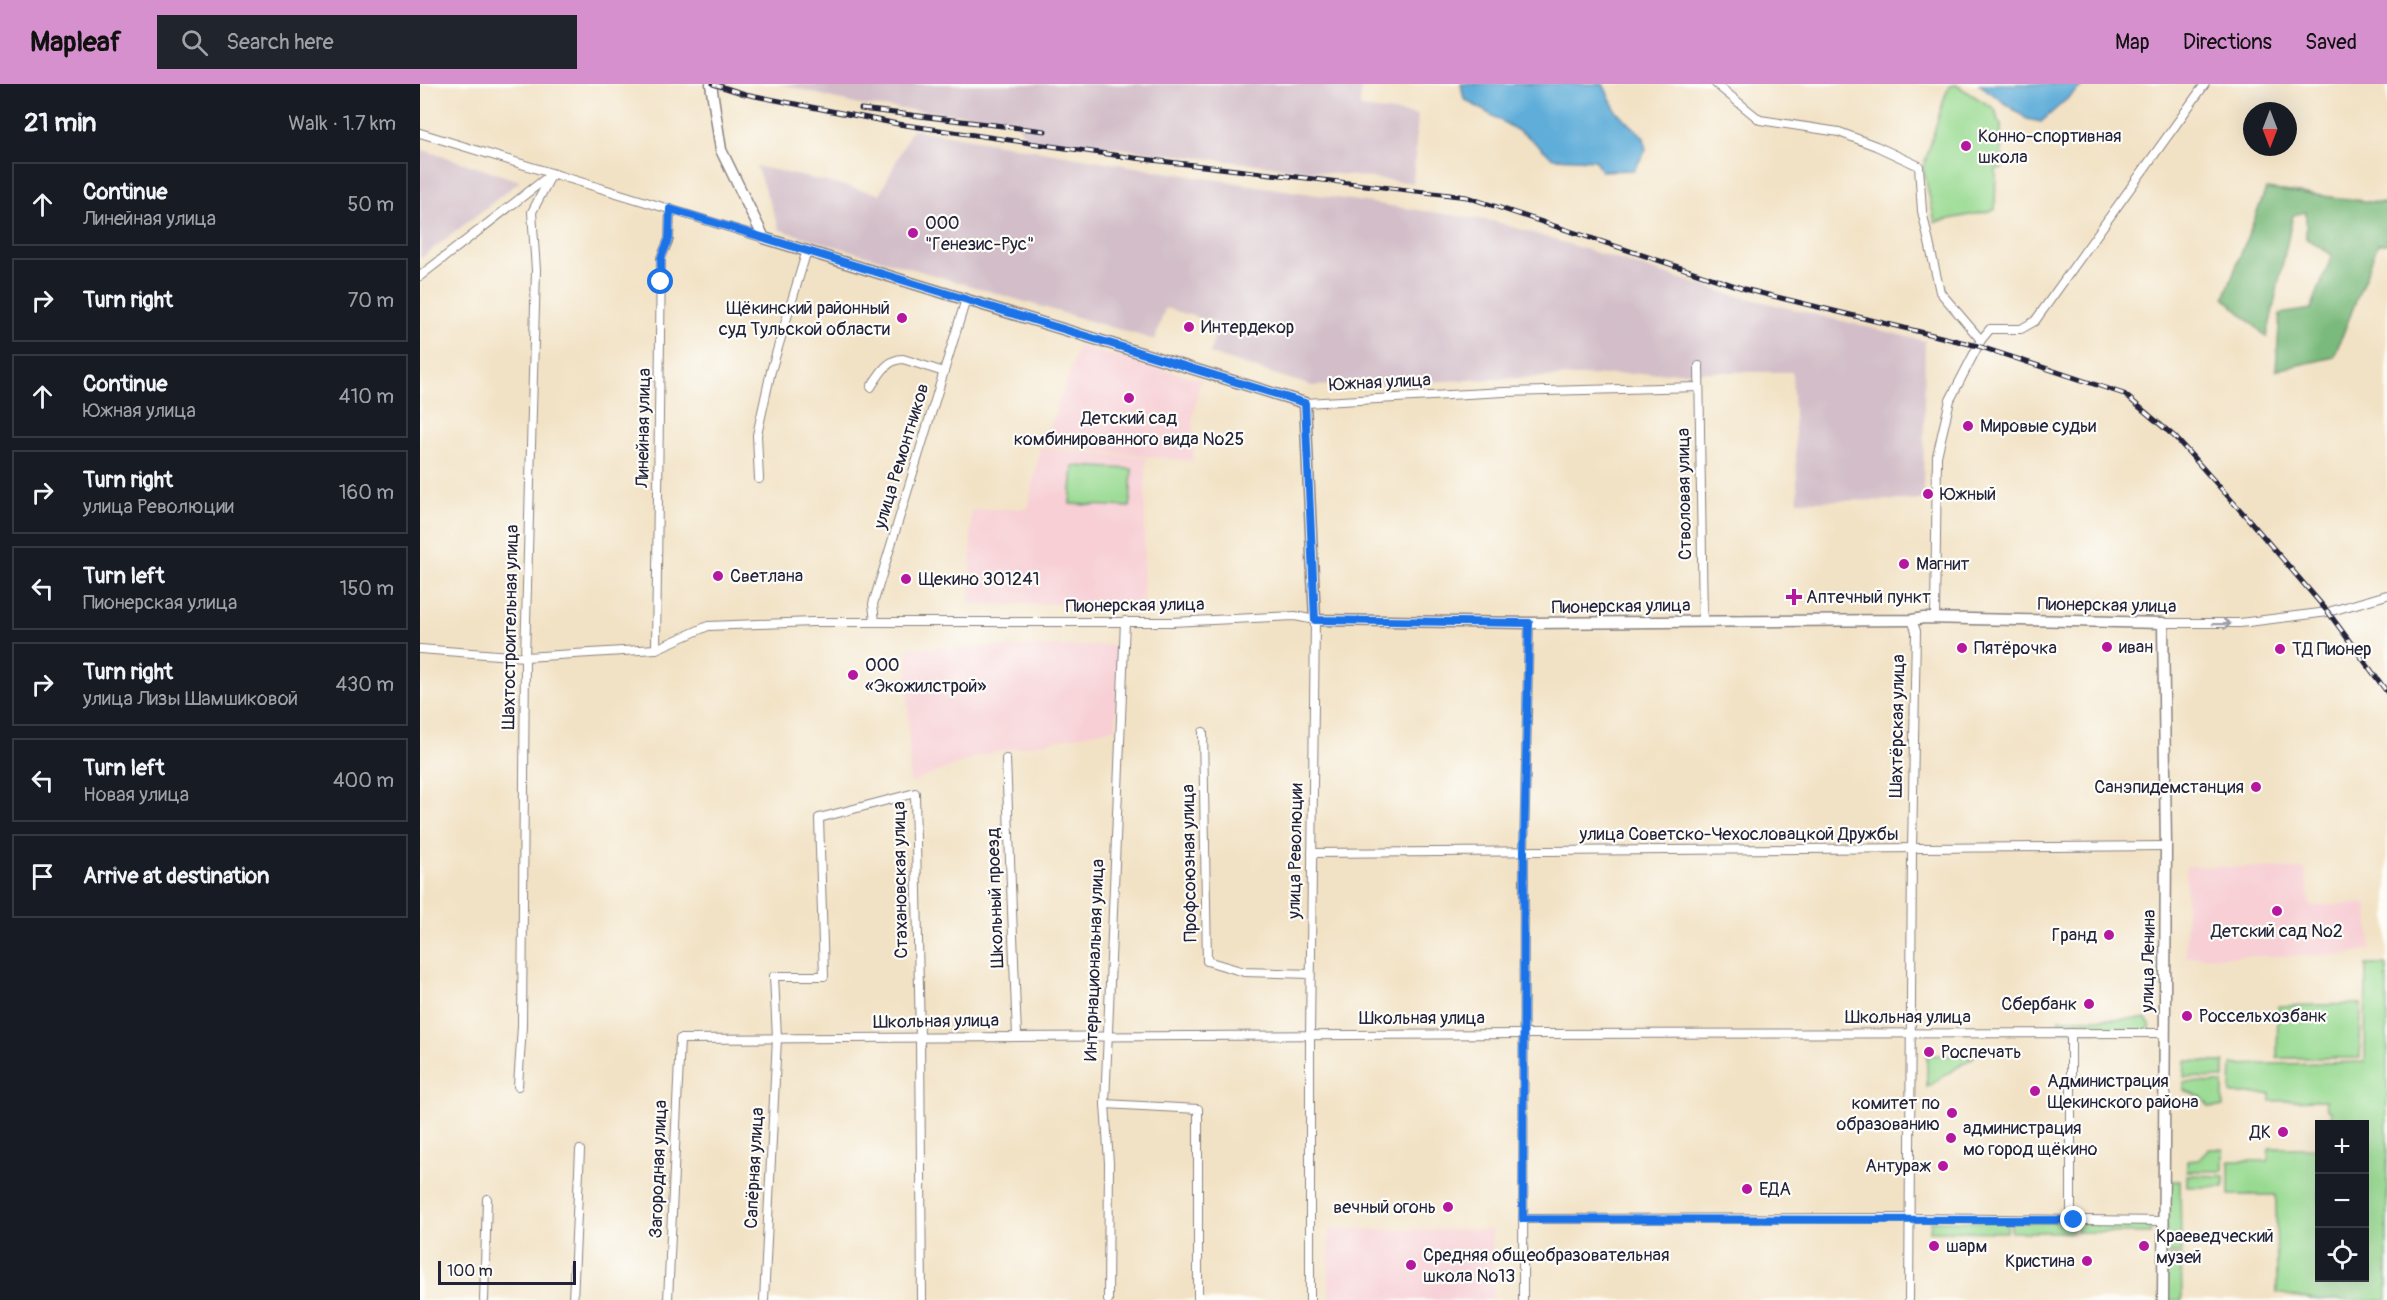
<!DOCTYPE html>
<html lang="en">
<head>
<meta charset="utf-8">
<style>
  :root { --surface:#171b24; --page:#20242c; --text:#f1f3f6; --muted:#9ea1a6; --line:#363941; --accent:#d690ce }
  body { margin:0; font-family:Pangolin,sans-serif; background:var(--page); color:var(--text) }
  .controls { position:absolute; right:18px; bottom:18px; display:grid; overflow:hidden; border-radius:0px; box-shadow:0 6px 24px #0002 }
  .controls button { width:54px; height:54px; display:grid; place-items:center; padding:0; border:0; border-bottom:2px solid var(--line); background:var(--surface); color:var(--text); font:30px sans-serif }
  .compass { position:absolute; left:1823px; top:18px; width:54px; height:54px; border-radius:50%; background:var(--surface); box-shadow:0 6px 24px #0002; rotate:180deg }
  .scale { position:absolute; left:18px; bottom:15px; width:138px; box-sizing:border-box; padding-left:6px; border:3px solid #22223b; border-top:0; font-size:16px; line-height:21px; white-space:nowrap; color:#22223b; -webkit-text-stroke:4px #fdfcf7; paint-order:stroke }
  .stop { position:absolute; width:18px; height:18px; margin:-14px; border:4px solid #1a73e8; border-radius:50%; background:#fff }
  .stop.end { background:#1a73e8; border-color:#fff; box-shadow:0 2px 6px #0008 }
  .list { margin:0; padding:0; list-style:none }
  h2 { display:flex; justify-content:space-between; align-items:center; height:78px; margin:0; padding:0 24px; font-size:26px }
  h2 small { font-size:20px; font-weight:400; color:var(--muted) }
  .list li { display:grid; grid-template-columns:39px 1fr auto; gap:18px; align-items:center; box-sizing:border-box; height:84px; margin:0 12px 12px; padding:0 12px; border:2px solid var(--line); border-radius:0px }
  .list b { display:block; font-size:22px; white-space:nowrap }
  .list p { margin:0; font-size:20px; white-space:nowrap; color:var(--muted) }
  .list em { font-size:20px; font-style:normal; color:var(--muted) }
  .icon { flex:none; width:33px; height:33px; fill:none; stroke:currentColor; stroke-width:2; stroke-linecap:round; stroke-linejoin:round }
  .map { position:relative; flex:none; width:1967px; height:1216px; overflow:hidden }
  header { display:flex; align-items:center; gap:36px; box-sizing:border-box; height:84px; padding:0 30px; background:var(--accent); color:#111 }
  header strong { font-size:28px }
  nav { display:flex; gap:33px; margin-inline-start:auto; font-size:21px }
  .search { width:420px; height:54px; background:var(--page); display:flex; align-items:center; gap:15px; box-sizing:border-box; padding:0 21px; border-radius:0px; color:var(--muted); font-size:22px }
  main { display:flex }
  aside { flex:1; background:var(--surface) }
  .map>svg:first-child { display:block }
  .built { fill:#f7cfd5 }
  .industrial { fill:#d2bdc8 }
  .green { fill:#98da91; stroke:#5d7e66; stroke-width:1.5 }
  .forest { fill:#7aba7b; stroke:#4e6e5b; stroke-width:1.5 }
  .water { fill:#5fadd9; stroke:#40688a; stroke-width:1.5 }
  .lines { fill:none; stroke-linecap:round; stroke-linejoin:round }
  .minor-casing { stroke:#8a8280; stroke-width:10 }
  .tertiary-casing { stroke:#8a8280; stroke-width:13 }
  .minor { stroke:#fff; stroke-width:8 }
  .tertiary { stroke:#fff; stroke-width:10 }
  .rail-casing { stroke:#22223b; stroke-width:5 }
  .rail { stroke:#fdfcf7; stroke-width:3; stroke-dasharray:9; stroke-linecap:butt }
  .oneway { stroke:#9c9ca7 }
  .route { stroke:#1a73e8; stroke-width:8 }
  .poi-dot { fill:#b5179e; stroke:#fdfcf7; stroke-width:2 }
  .labels { text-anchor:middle; stroke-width:4.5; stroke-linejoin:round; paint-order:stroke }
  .poi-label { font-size:18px; fill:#22223b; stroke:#fdfcf7; text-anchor:start }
  .street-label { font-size:18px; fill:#22223b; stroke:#fdfcf7 }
</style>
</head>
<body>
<header>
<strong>Mapleaf</strong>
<div class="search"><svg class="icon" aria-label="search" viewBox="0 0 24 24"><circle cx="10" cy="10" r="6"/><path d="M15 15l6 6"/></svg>Search here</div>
<nav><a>Map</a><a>Directions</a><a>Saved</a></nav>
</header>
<main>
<aside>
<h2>21 min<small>Walk · 1.7 km</small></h2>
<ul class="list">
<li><svg class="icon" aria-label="ahead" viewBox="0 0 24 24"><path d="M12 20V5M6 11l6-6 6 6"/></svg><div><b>Continue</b><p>Линейная улица</p></div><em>50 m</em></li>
<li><svg class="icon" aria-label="right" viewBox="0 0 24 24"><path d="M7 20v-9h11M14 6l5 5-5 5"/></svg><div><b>Turn right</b></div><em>70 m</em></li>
<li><svg class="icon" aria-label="ahead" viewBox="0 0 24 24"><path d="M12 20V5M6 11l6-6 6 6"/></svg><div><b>Continue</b><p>Южная улица</p></div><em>410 m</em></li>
<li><svg class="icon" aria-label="right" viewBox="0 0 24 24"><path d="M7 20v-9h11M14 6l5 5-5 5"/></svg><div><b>Turn right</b><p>улица Революции</p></div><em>160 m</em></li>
<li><svg class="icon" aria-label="left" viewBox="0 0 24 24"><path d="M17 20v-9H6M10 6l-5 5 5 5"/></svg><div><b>Turn left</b><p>Пионерская улица</p></div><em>150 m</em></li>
<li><svg class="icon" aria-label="right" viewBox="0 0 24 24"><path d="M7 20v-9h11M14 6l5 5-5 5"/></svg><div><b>Turn right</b><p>улица Лизы Шамшиковой</p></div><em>430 m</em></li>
<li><svg class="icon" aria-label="left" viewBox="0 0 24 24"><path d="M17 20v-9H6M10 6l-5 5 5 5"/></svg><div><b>Turn left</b><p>Новая улица</p></div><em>400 m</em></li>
<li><svg class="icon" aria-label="arrive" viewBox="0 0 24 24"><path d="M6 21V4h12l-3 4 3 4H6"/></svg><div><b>Arrive at destination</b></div></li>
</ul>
</aside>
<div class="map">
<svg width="1967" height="1216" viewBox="0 0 1967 1216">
  <rect width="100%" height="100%" fill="#fdfcf7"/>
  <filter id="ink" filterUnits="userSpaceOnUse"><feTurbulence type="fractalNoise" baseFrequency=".0167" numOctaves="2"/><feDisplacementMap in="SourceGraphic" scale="12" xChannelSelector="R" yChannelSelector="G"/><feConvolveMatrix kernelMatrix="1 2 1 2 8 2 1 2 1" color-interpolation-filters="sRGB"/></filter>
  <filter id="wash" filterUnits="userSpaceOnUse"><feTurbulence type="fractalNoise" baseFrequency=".008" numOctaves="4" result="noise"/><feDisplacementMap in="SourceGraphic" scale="24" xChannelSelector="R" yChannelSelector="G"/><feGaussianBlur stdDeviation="1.35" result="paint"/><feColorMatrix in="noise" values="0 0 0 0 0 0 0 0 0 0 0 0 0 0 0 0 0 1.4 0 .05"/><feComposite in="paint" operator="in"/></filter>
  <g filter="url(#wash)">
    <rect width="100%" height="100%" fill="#f2e2c5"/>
    <g class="built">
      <polygon points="658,262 781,296 773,331 773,377 624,362"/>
      <polygon points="620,364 726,374 723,520 550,520 551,426 608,424"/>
      <polygon points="697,561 696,644 562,671 490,699 487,564"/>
      <polygon points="1766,782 1885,785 1890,822 1947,819 1951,865 1921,871 1766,873"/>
      <polygon points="909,1145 1072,1146 1073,1216 909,1216"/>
    </g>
    <g class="industrial">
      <polygon points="361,0 941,0 940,24 998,31 993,99 689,63 606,56 595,35 438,21"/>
      <polygon points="492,45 751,89 1077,138 1310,210 1505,257 1503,416 1378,417 1372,288 1261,288 892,302 790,270 798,239 745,224 735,256 360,146 336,82 460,110"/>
      <polygon points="0,65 100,97 0,175"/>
    </g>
    <g class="green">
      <polygon points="1536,1 1575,25 1578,37 1581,40 1582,85 1576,85 1575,126 1515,138 1503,84 1525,12 1530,2"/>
      <polygon points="653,382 712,385 710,423 650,420"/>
      <polygon points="1946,881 1967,881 1967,1216 1892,1216 1857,1209 1856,1111 1809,1111 1809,1077 1848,1077 1849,1064 1899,1064 1900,1194 1944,1194 1944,1040 1911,1040 1911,1027 1907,1026 1906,1016 1850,1017 1850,1010 1811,1010 1812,981 1945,978"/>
      <polygon points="1941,920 1940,974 1857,974 1858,922"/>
      <polygon points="1639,935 1726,935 1730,940 1730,947 1639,947"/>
      <polygon points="1507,971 1555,972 1507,1003"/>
      <polygon points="1765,977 1804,978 1804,994 1764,993"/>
      <polygon points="1764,998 1803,999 1803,1023 1789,1023 1782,1013 1764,1006"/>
      <polygon points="1789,1065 1803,1065 1803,1087 1767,1087 1767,1077 1778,1076"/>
      <polygon points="1767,1091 1804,1092 1804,1103 1767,1103"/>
      <polygon points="1746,1097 1760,1097 1761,1169 1746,1169"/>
      <polygon points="1511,1137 1587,1138 1587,1148 1510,1147"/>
      <rect x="1591" y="1138" width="61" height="10"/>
      <polygon points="1656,1138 1731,1138 1731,1149 1656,1148"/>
      <polygon points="1746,1172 1761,1172 1762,1216 1746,1216"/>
    </g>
    <polygon class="forest" points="1846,105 1967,120 1967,160 1958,160 1914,273 1856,286 1860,230 1891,225 1912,171 1886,154 1886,128 1873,131 1847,253 1804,214"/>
    <g class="water">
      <polygon points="1041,0 1183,0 1196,27 1224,53 1226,66 1214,86 1181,87 1175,76 1133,74 1107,52 1044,15"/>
      <polygon points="1559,0 1664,0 1621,38 1607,35"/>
    </g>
  </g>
  <g filter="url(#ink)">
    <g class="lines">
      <defs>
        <g id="minor">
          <polyline points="1296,0 1340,36 1419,48 1456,62 1499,82 1502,127 1520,208 1561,256"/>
          <polyline points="0,49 344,154"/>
          <polyline points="0,192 129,92"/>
          <polyline points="1279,282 1283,537"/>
          <path d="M 451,303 C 459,291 467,275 483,275 L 524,288"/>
          <polyline points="885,319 1084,308 1279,303"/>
          <polyline points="339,395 337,351 351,287 387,166"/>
          <polyline points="1515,534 1517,372 1530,316 1561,256 1570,245 1601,245 1615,237 1785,0"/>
          <polyline points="455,538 453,520 546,215"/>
          <polyline points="1743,539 1820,539 1908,528 1967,511"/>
          <polyline points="0,565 105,573 236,565 288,542 393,538 752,538 875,532 895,536 890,951 890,1216"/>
          <polyline points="236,565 241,174 249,155 250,125"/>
          <polyline points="783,648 787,877 824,888 890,890"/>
          <polyline points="586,675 597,952"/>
          <polyline points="892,769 1746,762"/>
          <polyline points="98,1002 102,942 105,573 116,186 112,128 132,90"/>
          <polyline points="685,1020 778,1025 778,1216"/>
          <polyline points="1103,1135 1489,1134 1743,1137"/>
          <polyline points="1651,1136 1651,949"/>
          <polyline points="64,1216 67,1115"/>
          <polyline points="153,1216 160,1066"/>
          <polyline points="248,1216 260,955 1103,950 1744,949"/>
          <polyline points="344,1216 357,954 354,892 404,892 399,734 495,709 500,954 502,1216"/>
          <polyline points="688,1216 689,1079 685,1020 705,537"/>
          <polyline points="1103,1216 1104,768 1109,539"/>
          <polyline points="1489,1216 1492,766 1496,547 1492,536"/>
        </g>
        <polyline id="tertiary" points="291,0 301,66 344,154 885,319 895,536 1109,539 1492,536 1504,534 1743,539 1746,762 1743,1216"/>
      </defs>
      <use href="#minor" class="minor-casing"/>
      <use href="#tertiary" class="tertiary-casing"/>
      <use href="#minor" class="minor"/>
      <use href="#tertiary" class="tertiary"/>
      <defs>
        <g id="rail">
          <polyline points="293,0 325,10 478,40 715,74 1047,113 1328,206 1558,262 1704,310 1755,353 1830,437 1908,528 1967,608"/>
          <polyline points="441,25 625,47"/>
        </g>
      </defs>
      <use href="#rail" class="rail-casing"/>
      <use href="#rail" class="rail"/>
    </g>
    <defs><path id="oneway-shaft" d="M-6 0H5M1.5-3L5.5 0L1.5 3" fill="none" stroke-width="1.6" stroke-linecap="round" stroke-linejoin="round" transform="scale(1.5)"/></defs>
    <use class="oneway" href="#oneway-shaft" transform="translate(1802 540) rotate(-1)"/>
  </g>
  <g class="lines" filter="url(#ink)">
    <polyline class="route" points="241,198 241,174 249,155 250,125 885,319 895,536 1109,539 1104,768 1103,1135 1654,1136"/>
  </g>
  <g class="poi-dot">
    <circle cx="1546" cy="62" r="6"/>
    <circle cx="493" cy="149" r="6"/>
    <circle cx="482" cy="234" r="6"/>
    <circle cx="769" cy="243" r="6"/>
    <circle cx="709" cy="314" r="6"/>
    <circle cx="1548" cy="342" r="6"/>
    <circle cx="1508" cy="410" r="6"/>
    <circle cx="1484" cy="480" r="6"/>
    <circle cx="298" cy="492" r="6"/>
    <circle cx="486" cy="495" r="6"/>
    <path d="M1371 504h6v6h6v6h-6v6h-6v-6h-6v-6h6z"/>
    <circle cx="1687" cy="563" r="6"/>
    <circle cx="1542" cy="564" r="6"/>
    <circle cx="1860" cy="565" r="6"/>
    <circle cx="433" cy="591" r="6"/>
    <circle cx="1836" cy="703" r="6"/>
    <circle cx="1857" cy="827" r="6"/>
    <circle cx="1689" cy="851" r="6"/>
    <circle cx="1669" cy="920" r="6"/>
    <circle cx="1767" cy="932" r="6"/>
    <circle cx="1509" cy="968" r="6"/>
    <circle cx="1615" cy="1007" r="6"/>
    <circle cx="1532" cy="1029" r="6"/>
    <circle cx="1863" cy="1048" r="6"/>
    <circle cx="1531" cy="1054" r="6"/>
    <circle cx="1523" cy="1082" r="6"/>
    <circle cx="1327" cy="1105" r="6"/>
    <circle cx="1028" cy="1123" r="6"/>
    <circle cx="1514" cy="1162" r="6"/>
    <circle cx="1724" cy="1162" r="6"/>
    <circle cx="1667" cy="1177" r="6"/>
    <circle cx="991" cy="1181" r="6"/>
  </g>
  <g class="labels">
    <g class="poi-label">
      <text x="1558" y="58">Конно-спортивная<tspan x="1558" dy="21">школа</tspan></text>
      <text x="505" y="145">ООО<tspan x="505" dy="21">"Генезис-Рус"</tspan></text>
      <text x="470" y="230" text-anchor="end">Щёкинский районный<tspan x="470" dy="21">суд Тульской области</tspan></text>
      <text x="781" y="249">Интердекор</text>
      <text x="709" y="340" text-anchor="middle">Детский сад<tspan x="709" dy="21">комбинированного вида №25</tspan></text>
      <text x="1560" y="348">Мировые судьи</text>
      <text x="1520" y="416">Южный</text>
      <text x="1496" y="486">Магнит</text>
      <text x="310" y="498">Светлана</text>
      <text x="498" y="501">Щекино 301241</text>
      <text x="1386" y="519">Аптечный пункт</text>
      <text x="1699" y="569">иван</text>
      <text x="1554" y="570">Пятёрочка</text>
      <text x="1872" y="571">ТД Пионер</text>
      <text x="445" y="587">ООО<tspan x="445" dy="21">«Экожилстрой»</tspan></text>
      <text x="1824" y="709" text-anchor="end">Санэпидемстанция</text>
      <text x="1857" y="853" text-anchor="middle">Детский сад №2</text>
      <text x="1677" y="857" text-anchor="end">Гранд</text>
      <text x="1657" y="926" text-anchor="end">Сбербанк</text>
      <text x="1779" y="938">Россельхозбанк</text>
      <text x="1521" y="974">Роспечать</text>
      <text x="1627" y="1003">Администрация<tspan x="1627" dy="21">Щекинского района</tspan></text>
      <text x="1520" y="1025" text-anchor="end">комитет по<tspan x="1520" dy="21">образованию</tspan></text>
      <text x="1543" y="1050">администрация<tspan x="1543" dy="21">мо город щёкино</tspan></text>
      <text x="1851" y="1054" text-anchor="end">ДК</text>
      <text x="1511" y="1088" text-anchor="end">Антураж</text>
      <text x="1339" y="1111">ЕДА</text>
      <text x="1016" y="1129" text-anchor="end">вечный огонь</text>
      <text x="1736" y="1158">Краеведческий<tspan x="1736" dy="21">музей</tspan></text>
      <text x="1526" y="1168">шарм</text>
      <text x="1003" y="1177">Средняя общеобразовательная<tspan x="1003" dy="21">школа №13</tspan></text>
      <text x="1655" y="1183" text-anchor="end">Кристина</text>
    </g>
    <g class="street-label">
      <text transform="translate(960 298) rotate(-3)" y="6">Южная улица</text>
      <text transform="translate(223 344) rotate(-89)" y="6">Линейная улица</text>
      <text transform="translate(481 372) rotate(-73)" y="6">улица Ремонтников</text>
      <text transform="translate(1264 410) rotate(-91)" y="6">Стволовая улица</text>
      <text transform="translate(715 521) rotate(-1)" y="6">Пионерская улица</text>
      <text transform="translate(1687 521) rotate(1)" y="6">Пионерская улица</text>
      <text transform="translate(1201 522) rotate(-1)" y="6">Пионерская улица</text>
      <text transform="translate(90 543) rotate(-89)" y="6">Шахтостроительная улица</text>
      <text transform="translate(1477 642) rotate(-89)" y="6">Шахтёрская улица</text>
      <text x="1319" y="756">улица Советско-Чехословацкой Дружбы</text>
      <text transform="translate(875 767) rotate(-89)" y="6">улица Революции</text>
      <text transform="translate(769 779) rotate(-91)" y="6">Профсоюзная улица</text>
      <text transform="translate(480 796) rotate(-91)" y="6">Стахановская улица</text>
      <text transform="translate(575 814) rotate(-92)" y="6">Школьный проезд</text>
      <text transform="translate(674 876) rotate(-88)" y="6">Интернациональная улица</text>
      <text transform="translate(1728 877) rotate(-89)" y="6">улица Ленина</text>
      <text x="1488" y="939">Школьная улица</text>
      <text x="1002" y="940">Школьная улица</text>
      <text transform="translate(516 937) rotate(-1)" y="6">Школьная улица</text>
      <text transform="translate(334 1084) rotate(-87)" y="6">Сапёрная улица</text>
      <text transform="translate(238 1085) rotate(-88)" y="6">Загородная улица</text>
    </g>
  </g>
</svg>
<div class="controls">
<button>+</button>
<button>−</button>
<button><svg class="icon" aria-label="locate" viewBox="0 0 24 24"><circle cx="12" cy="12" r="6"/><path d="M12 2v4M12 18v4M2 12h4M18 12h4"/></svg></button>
</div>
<svg class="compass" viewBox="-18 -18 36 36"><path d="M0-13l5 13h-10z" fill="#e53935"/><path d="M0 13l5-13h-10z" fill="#9ea1a6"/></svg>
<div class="scale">100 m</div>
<div class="stop" style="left:241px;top:198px"></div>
<div class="stop end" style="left:1654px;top:1136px"></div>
</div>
</main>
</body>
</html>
